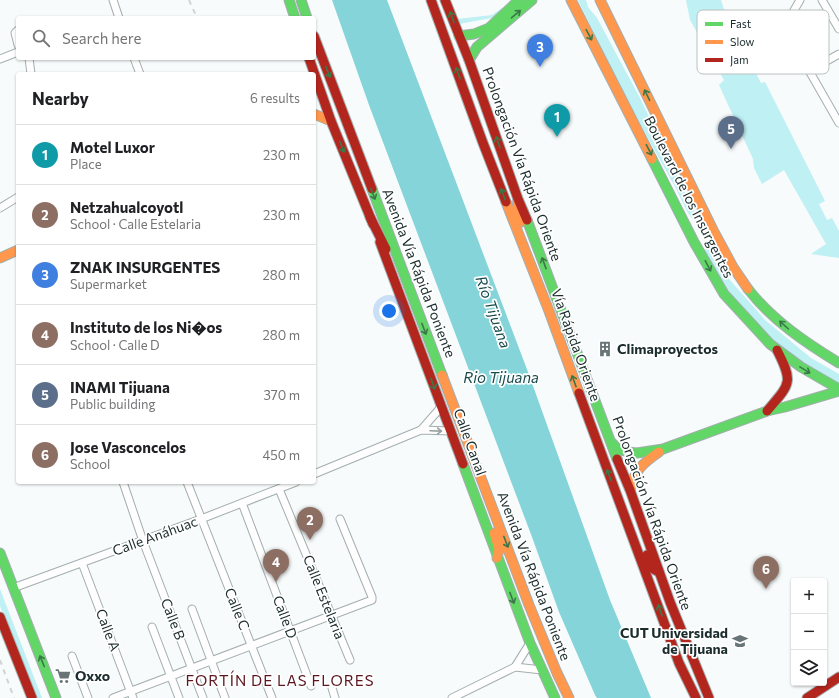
<!DOCTYPE html>
<html lang="en">
<head>
<meta charset="utf-8">
<style>
  :root { --surface:#fff; --page:#f6f6f6; --text:#202124; --muted:#757577; --line:#e0e0e0; --accent:#687475 }
  body { margin:0; font-family:Commissioner,sans-serif; background:var(--page); color:var(--text) }
  .controls { position:absolute; right:12px; bottom:12px; display:grid; overflow:hidden; border-radius:4px; box-shadow:0 1px 3px #0004 }
  .controls button { width:36px; height:36px; display:grid; place-items:center; padding:0; border:0; border-bottom:1px solid var(--line); background:var(--surface); color:var(--text); font:20px sans-serif }
  .you { position:absolute; left:389px; top:311px; width:14px; height:14px; margin:-10px; border:3px solid #fff; border-radius:50%; background:#1a73e8; box-shadow:0 0 0 6px #1a73e833 }
  .badge { display:grid; place-items:center; width:26px; height:26px; border-radius:50%; background:var(--accent); color:#fff; font-size:13px; font-weight:700 }
  .pin { position:absolute; translate:-50% -33px; filter:drop-shadow(0 1px 2px #0008) }
  .pin::after { content:''; position:absolute; top:21px; width:14px; height:12px; background:inherit; clip-path:polygon(0 0,100% 0,50% 100%) }
  .list { margin:0; padding:0; list-style:none }
  h2 { display:flex; justify-content:space-between; align-items:center; height:52px; margin:0; padding:0 16px; font-size:17px }
  h2 small { font-size:13px; font-weight:400; color:var(--muted) }
  .list li { display:grid; grid-template-columns:26px 1fr auto; gap:12px; align-items:center; box-sizing:border-box; height:60px; padding:0 16px; border-top:1px solid var(--line) }
  .list b { display:block; font-size:15px; white-space:nowrap }
  .list p { margin:0; font-size:13px; white-space:nowrap; color:var(--muted) }
  .list em { font-size:13px; font-style:normal; color:var(--muted) }
  .icon { flex:none; width:22px; height:22px; fill:none; stroke:currentColor; stroke-width:2; stroke-linecap:round; stroke-linejoin:round }
  .map { position:relative; flex:none; width:839px; height:698px; overflow:hidden }
  .search { position:absolute; background:var(--surface); box-shadow:0 1px 3px #0004; left:16px; top:16px; width:300px; height:44px; display:flex; align-items:center; gap:10px; box-sizing:border-box; padding:0 14px; border-radius:4px; color:var(--muted); font-size:15px }
  .panel { position:absolute; background:var(--surface); box-shadow:0 1px 3px #0004; left:16px; top:72px; width:300px; height:412px; border-radius:4px }
  .map>svg:first-child { display:block }
  .green { fill:#bff0f3 }
  .water { fill:#84d4d9 }
  .lines { fill:none; stroke-linecap:round; stroke-linejoin:round }
  .street-casing { stroke:#a4aeaf; stroke-width:9 }
  .fast-casing { stroke:#a4aeaf; stroke-width:11 }
  .slow-casing { stroke:#a4aeaf; stroke-width:11 }
  .jam-casing { stroke:#a4aeaf; stroke-width:11 }
  .street { stroke:#fefefe; stroke-width:7 }
  .fast { stroke:#63d668; stroke-width:9 }
  .slow { stroke:#ff974d; stroke-width:9 }
  .jam { stroke:#b3261e; stroke-width:9 }
  .rail { stroke:#d2d4d4; stroke-width:2; stroke-dasharray:5 5; stroke-linecap:butt }
  .oneway { stroke:#3b7848 }
  .oneway2 { stroke:#98a0a0 }
  .labels { text-anchor:middle; stroke-width:3.5; stroke-linejoin:round; paint-order:stroke }
  .street-label { font-size:14px; fill:#1b2c2d; stroke:#fff }
  .poi-label { font-size:14px; font-weight:bold; fill:#1b2c2d; stroke:#fff; text-anchor:start }
  .water-label { font-size:15px; font-style:italic; fill:#184b4d; stroke:#fff }
  .neighbourhood-label { font-size:15px; letter-spacing:1px; fill:#5b161f; stroke:#fff }
  .key { fill:#fff; stroke:#bbc0c0; stroke-width:1 }
  .key-label { font-size:11px; fill:#1b2c2d }
</style>
</head>
<body>
<div class="map">
<svg width="839" height="698" viewBox="0 0 839 698">
  <rect width="100%" height="100%" fill="#f7fbfb"/>
  <g class="green">
    <path d="M 578,0 L 586,0 L 588,7 L 597,18 L 640,98 L 698,218 L 697,222 L 696,222 C 687,216 680,195 674,185 C 640,125 608,63 578,0 Z"/>
    <polygon points="686,0 721,0 729,25 735,24 745,52 761,83 765,82 825,201 819,204 827,220 832,218 839,231 839,258 811,254 826,244 784,170 762,184 754,168 753,159 719,85 724,80 690,20"/>
    <polygon points="502,8 505,11 497,17 459,24 457,19 492,15"/>
    <polygon points="707,246 709,246 713,250 729,279 765,320 811,358 839,374 839,385 809,368 776,344 728,291 704,251"/>
    <polygon points="0,589 42,698 35,698 0,606"/>
  </g>
  <polygon class="water" points="332,0 387,0 528,372 610,600 651,698 597,698 595,695 559,612 532,537 369,105"/>
  <g class="lines">
    <defs>
      <g id="street">
        <polyline points="113,0 119,18"/>
        <polyline points="800,0 789,19 787,32 839,123"/>
        <polyline points="822,0 839,29"/>
        <polyline points="18,30 15,33 18,45"/>
        <polyline points="753,52 787,32"/>
        <polyline points="29,58 31,74"/>
        <polyline points="134,58 140,74"/>
        <polyline points="0,59 18,52"/>
        <polyline points="809,71 839,54"/>
        <polyline points="0,208 18,197"/>
        <polyline points="421,430 442,406"/>
        <polyline points="314,474 421,430 451,431"/>
        <polyline points="123,482 143,541 203,698"/>
        <polyline points="187,482 272,698"/>
        <polyline points="279,489 350,660"/>
        <polyline points="242,503 311,686"/>
        <polyline points="82,563 133,698"/>
        <polyline points="13,588 201,519 296,482"/>
        <polyline points="192,609 225,698"/>
        <polyline points="152,627 179,698"/>
        <polyline points="72,656 88,698"/>
        <polyline points="515,667 542,670"/>
        <polyline points="332,688 335,698"/>
        <polyline points="113,698 372,600 372,597 340,519"/>
        <polyline points="452,698 515,667 530,643"/>
      </g>
      <g id="fast">
        <polyline points="289,0 295,18"/>
        <polyline points="301,0 307,18"/>
        <polyline points="459,36 474,34 489,28 519,0"/>
        <polyline points="469,60 477,47 532,0"/>
        <polyline points="652,159 694,242 724,294 770,344 801,367 839,389"/>
        <polyline points="372,189 442,375"/>
        <polyline points="527,220 617,459"/>
        <path d="M 748,289 C 772,320 806,343 839,363"/>
        <polyline points="612,443 618,449 628,452 637,453 663,449 767,411 785,407 839,391"/>
        <polyline points="463,464 530,643 555,698"/>
        <polyline points="0,553 56,698"/>
      </g>
      <g id="slow">
        <polyline points="571,0 652,159"/>
        <polyline points="600,0 713,230 733,267 748,289"/>
        <polyline points="314,114 331,121"/>
        <polyline points="518,199 517,210 521,222"/>
        <polyline points="506,202 549,311 579,393"/>
        <polyline points="0,258 18,250"/>
        <polyline points="442,375 529,605 557,673 569,698"/>
        <path d="M 630,489 C 635,470 643,463 659,452"/>
        <polyline points="494,533 499,549 497,558"/>
      </g>
      <g id="jam">
        <polyline points="431,0 483,143 506,202"/>
        <polyline points="445,0 469,60 518,199 527,220"/>
        <polyline points="314,36 372,189"/>
        <polyline points="309,58 331,121 373,224"/>
        <polyline points="370,217 386,249"/>
        <polyline points="380,242 463,464"/>
        <polyline points="579,393 679,663 696,698"/>
        <path d="M 767,411 C 790,384 794,383 777,350"/>
        <polyline points="617,459 630,490 670,602 709,698"/>
        <polyline points="647,555 653,569 659,572"/>
        <polyline points="0,617 32,698"/>
        <polyline points="807,698 839,677"/>
      </g>
    </defs>
    <use href="#street" class="street-casing"/>
    <use href="#fast" class="fast-casing"/>
    <use href="#slow" class="slow-casing"/>
    <use href="#jam" class="jam-casing"/>
    <use href="#street" class="street"/>
    <use href="#fast" class="fast"/>
    <use href="#slow" class="slow"/>
    <use href="#jam" class="jam"/>
    <g class="rail">
      <polyline points="189,0 197,18"/>
      <polyline points="0,660 14,698"/>
    </g>
  </g>
  <defs><path id="oneway-shaft" d="M-6 0H5M1.5-3L5.5 0L1.5 3" fill="none" stroke-width="1.6" stroke-linecap="round" stroke-linejoin="round"/></defs>
  <g class="oneway">
    <use href="#oneway-shaft" transform="translate(516 14) rotate(-40)"/>
    <use href="#oneway-shaft" transform="translate(452 17) rotate(-111)"/>
    <use href="#oneway-shaft" transform="translate(589 35) rotate(62)"/>
    <use href="#oneway-shaft" transform="translate(328 72) rotate(69)"/>
    <use href="#oneway-shaft" transform="translate(458 73) rotate(-110)"/>
    <use href="#oneway-shaft" transform="translate(647 95) rotate(-116)"/>
    <use href="#oneway-shaft" transform="translate(498 142) rotate(-109)"/>
    <use href="#oneway-shaft" transform="translate(342 147) rotate(68)"/>
    <use href="#oneway-shaft" transform="translate(649 150) rotate(63)"/>
    <use href="#oneway-shaft" transform="translate(373 194) rotate(69)"/>
    <use href="#oneway-shaft" transform="translate(503 194) rotate(-111)"/>
    <use href="#oneway-shaft" transform="translate(544 263) rotate(-110)"/>
    <use href="#oneway-shaft" transform="translate(708 266) rotate(62)"/>
    <use href="#oneway-shaft" transform="translate(784 325) rotate(-138)"/>
    <use href="#oneway-shaft" transform="translate(424 329) rotate(69)"/>
    <use href="#oneway-shaft" transform="translate(805 370) rotate(31)"/>
    <use href="#oneway-shaft" transform="translate(574 381) rotate(-110)"/>
    <use href="#oneway-shaft" transform="translate(433 384) rotate(69)"/>
    <use href="#oneway-shaft" transform="translate(609 475) rotate(-110)"/>
    <use href="#oneway-shaft" transform="translate(506 542) rotate(69)"/>
    <use href="#oneway-shaft" transform="translate(512 598) rotate(69)"/>
    <use href="#oneway-shaft" transform="translate(660 610) rotate(-110)"/>
    <use href="#oneway-shaft" transform="translate(42 661) rotate(-112)"/>
  </g>
  <use class="oneway2" href="#oneway-shaft" transform="translate(436 431) rotate(2)"/>
  <defs>
    <symbol id="building-bare" viewBox="-9 -9 18 18"><path d="M-4-6H4V6H1V3H-1V6H-4ZM-2.5-4.3h1.7v1.8h-1.7ZM.8-4.3h1.7v1.8H.8ZM-2.5-1h1.7V.8h-1.7ZM.8-1h1.7V.8H.8Z" fill="#687475" stroke="#fff" stroke-width="2.5" paint-order="stroke"/></symbol>
    <symbol id="university-bare" viewBox="-9 -9 18 18"><path d="M0-5L7-2L0 1L-7-2ZM-4 1L0 2.5L4 1V4Q0 6-4 4Z" fill="#687475" stroke="#fff" stroke-width="2.5" paint-order="stroke"/></symbol>
    <symbol id="supermarket-bare" viewBox="-9 -9 18 18"><path d="M-6-5.5h2.5l.6 2H6L4.5 2H-2.5L-4.4-4H-6ZM-1.5 3.2a1.3 1.3 0 1 0 .1 0ZM3 3.2a1.3 1.3 0 1 0 .1 0Z" fill="#687475" stroke="#fff" stroke-width="2.5" paint-order="stroke"/></symbol>
  </defs>
  <g fill-rule="evenodd">
    <use href="#building-bare" x="594" y="338" width="22" height="22"/>
    <use href="#university-bare" x="729" y="630" width="22" height="22"/>
    <use href="#supermarket-bare" x="52" y="665" width="22" height="22"/>
  </g>
  <g class="labels">
    <g class="street-label">
      <text transform="translate(522 164) rotate(70)" y="5">Prolongación Vía Rápida Oriente</text>
      <text transform="translate(689 197) rotate(63)" y="5">Boulevard de los Insurgentes</text>
      <text transform="translate(419 273) rotate(69)" y="5">Avenida Vía Rápida Poniente</text>
      <text transform="translate(576 345) rotate(70)" y="5">Vía Rápida Oriente</text>
      <text transform="translate(470 442) rotate(70)" y="5">Calle Canal</text>
      <text transform="translate(652 513) rotate(70)" y="5">Prolongación Vía Rápida Oriente</text>
      <text transform="translate(155 536) rotate(-20)" y="5">Calle Anáhuac</text>
      <text transform="translate(534 576) rotate(69)" y="5">Avenida Vía Rápida Poniente</text>
      <text transform="translate(324 597) rotate(68)" y="5">Calle Estelaria</text>
      <text transform="translate(237 609) rotate(68)" y="5">Calle C</text>
      <text transform="translate(285 617) rotate(69)" y="5">Calle D</text>
      <text transform="translate(173 619) rotate(69)" y="5">Calle B</text>
      <text transform="translate(108 630) rotate(69)" y="5">Calle A</text>
    </g>
    <g class="poi-label">
      <text x="617" y="354">Climaproyectos</text>
      <text x="728" y="638" text-anchor="end">CUT Universidad<tspan x="728" dy="16">de Tijuana</tspan></text>
      <text x="75" y="681">Oxxo</text>
    </g>
    <g class="water-label">
      <text transform="translate(493 312) rotate(70)" y="5">Río Tijuana</text>
      <text x="501" y="383">Rio Tijuana</text>
    </g>
    <g class="neighbourhood-label">
      <text x="280" y="686">FORTÍN DE LAS FLORES</text>
    </g>
  </g>
  <rect x="697" y="10" width="132" height="64" rx="6" class="key"/>
  <rect x="705" y="22" width="18" height="4" fill="#63d668"/>
  <rect x="705" y="40" width="18" height="4" fill="#ff974d"/>
  <rect x="705" y="58" width="18" height="4" fill="#b3261e"/>
  <g class="key-label">
    <text x="730" y="28">Fast</text>
    <text x="730" y="46">Slow</text>
    <text x="730" y="64">Jam</text>
  </g>
</svg>
<div class="controls">
<button>+</button>
<button>−</button>
<button><svg class="icon" aria-label="layers" viewBox="0 0 24 24"><path d="M12 4l9 5-9 5-9-5zM3 14l9 5 9-5"/></svg></button>
</div>
<div class="you"></div>
<div class="pin badge" style="left:557px;top:137px;background:#0f9aa8">1</div>
<div class="pin badge" style="left:310px;top:540px;background:#8d6e63">2</div>
<div class="pin badge" style="left:540px;top:67px;background:#3f7fe0">3</div>
<div class="pin badge" style="left:276px;top:582px;background:#8d6e63">4</div>
<div class="pin badge" style="left:731px;top:149px;background:#5c6f8a">5</div>
<div class="pin badge" style="left:766px;top:589px;background:#8d6e63">6</div>
<div class="search"><svg class="icon" aria-label="search" viewBox="0 0 24 24"><circle cx="10" cy="10" r="6"/><path d="M15 15l6 6"/></svg>Search here</div>
<section class="panel">
<h2>Nearby<small>6 results</small></h2>
<ul class="list">
<li><span class="badge" style="background:#0f9aa8">1</span><div><b>Motel Luxor</b><p>Place</p></div><em>230 m</em></li>
<li><span class="badge" style="background:#8d6e63">2</span><div><b>Netzahualcoyotl</b><p>School · Calle Estelaria</p></div><em>230 m</em></li>
<li><span class="badge" style="background:#3f7fe0">3</span><div><b>ZNAK INSURGENTES</b><p>Supermarket</p></div><em>280 m</em></li>
<li><span class="badge" style="background:#8d6e63">4</span><div><b>Instituto de los Ni�os</b><p>School · Calle D</p></div><em>280 m</em></li>
<li><span class="badge" style="background:#5c6f8a">5</span><div><b>INAMI Tijuana</b><p>Public building</p></div><em>370 m</em></li>
<li><span class="badge" style="background:#8d6e63">6</span><div><b>Jose Vasconcelos</b><p>School</p></div><em>450 m</em></li>
</ul>
</section>
</div>
</body>
</html>
